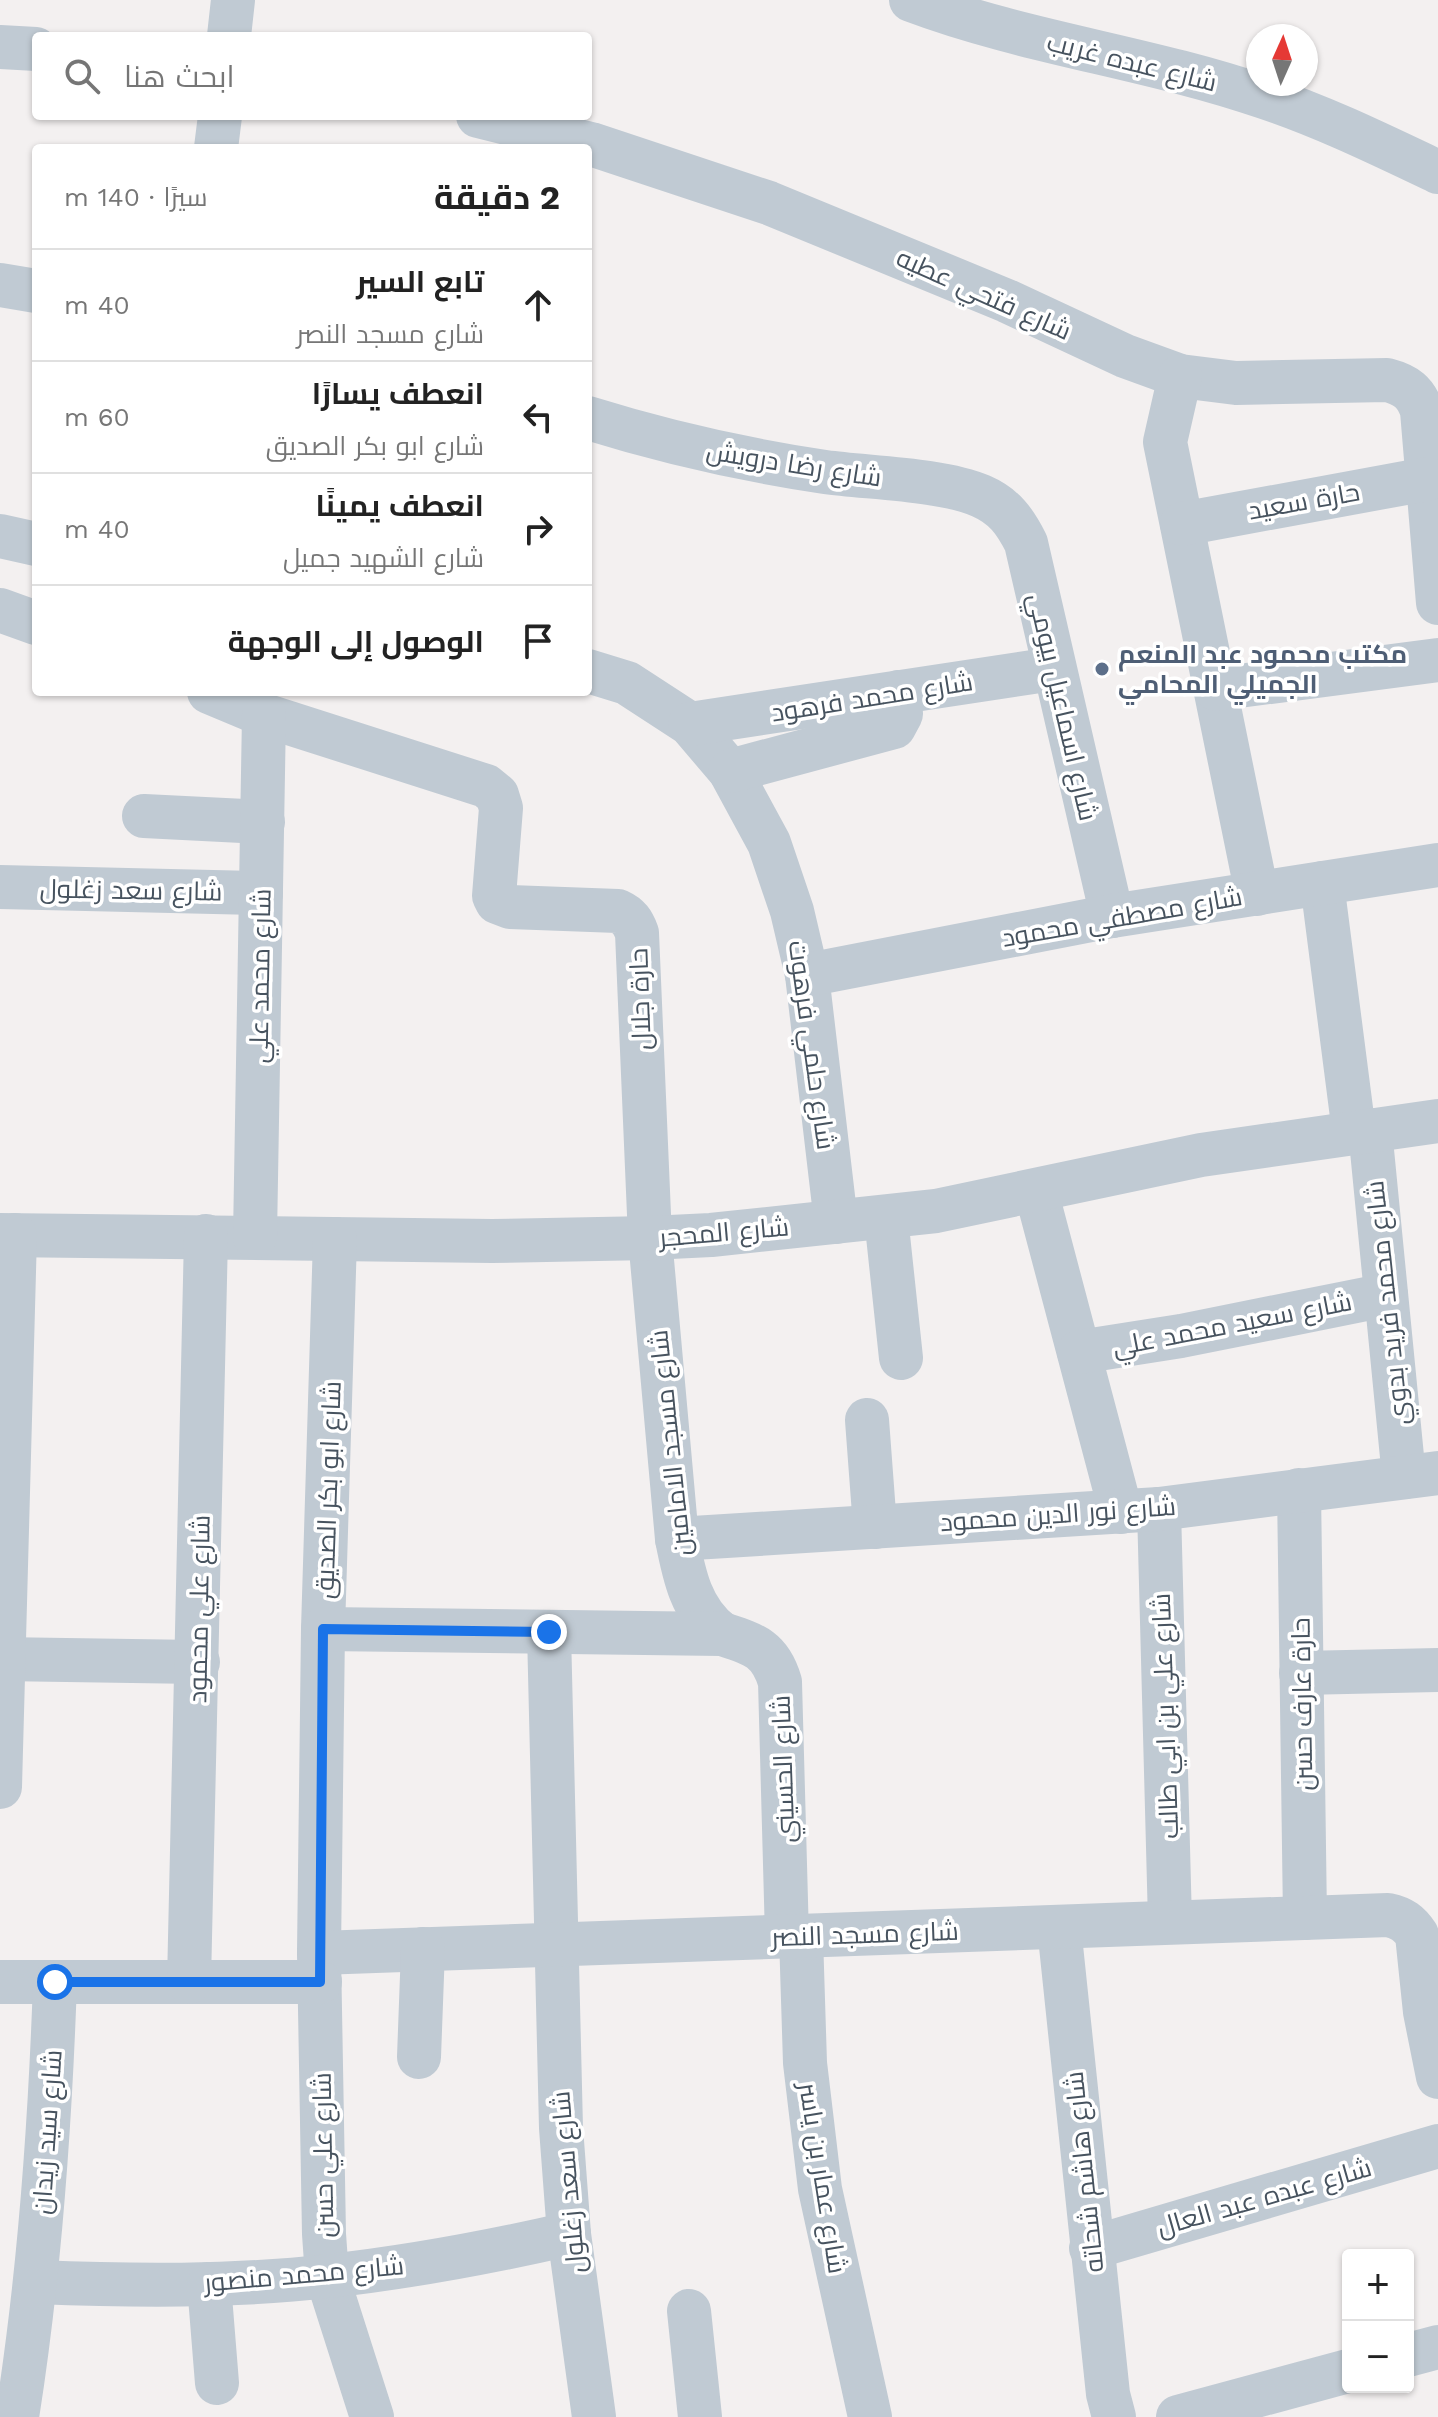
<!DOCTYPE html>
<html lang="ar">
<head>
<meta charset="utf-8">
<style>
  :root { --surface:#fff; --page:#f2f2f2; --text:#222; --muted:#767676; --line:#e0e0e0 }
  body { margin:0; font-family:"Work Sans",Cairo,sans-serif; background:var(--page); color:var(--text); direction:rtl }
  .controls { position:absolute; right:24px; bottom:24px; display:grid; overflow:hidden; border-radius:8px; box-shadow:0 2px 6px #0004 }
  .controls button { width:72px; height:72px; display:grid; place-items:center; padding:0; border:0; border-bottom:2px solid var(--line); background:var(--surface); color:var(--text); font:40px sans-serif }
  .compass { position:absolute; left:1246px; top:24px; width:72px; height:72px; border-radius:50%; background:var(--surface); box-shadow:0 2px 6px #0004; rotate:3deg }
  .stop { position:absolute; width:24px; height:24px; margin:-18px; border:6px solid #1a73e8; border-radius:50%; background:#fff }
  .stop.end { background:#1a73e8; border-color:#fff; box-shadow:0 2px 8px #0008 }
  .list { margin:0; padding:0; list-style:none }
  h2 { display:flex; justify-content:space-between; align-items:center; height:104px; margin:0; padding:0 32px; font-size:34px }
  h2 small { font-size:26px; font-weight:400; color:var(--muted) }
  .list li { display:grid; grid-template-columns:52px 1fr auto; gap:24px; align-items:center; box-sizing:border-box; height:112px; padding:0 32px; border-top:2px solid var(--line) }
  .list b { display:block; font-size:30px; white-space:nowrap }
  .list p { margin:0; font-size:26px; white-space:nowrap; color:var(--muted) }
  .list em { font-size:26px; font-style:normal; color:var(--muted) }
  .icon { flex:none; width:44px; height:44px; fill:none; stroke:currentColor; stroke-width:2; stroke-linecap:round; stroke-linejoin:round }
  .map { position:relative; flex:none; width:1438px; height:2417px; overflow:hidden; direction:ltr }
  .search { position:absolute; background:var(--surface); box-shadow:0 2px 6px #0004; left:32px; top:32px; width:560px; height:88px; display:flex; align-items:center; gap:20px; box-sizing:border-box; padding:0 28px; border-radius:8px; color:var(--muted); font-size:30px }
  .panel { position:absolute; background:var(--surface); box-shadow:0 2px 6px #0004; left:32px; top:144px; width:560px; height:552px; border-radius:8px; direction:rtl }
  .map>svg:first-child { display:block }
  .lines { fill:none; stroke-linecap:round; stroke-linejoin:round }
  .street { stroke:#c0cad3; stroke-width:44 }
  .route { stroke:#1a73e8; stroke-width:10 }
  .service-dot { fill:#5c6f8a; stroke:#fff; stroke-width:3 }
  .labels { text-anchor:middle; stroke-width:7; stroke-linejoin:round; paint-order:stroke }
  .street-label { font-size:26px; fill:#47535f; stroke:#fff }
  .service-label { font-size:26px; font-weight:bold; fill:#4e5e75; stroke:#fff; text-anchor:start }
</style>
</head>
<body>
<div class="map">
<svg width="1438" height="2417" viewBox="0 0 1438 2417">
  <rect width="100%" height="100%" fill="#f3f0f0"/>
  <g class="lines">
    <g class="street">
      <path d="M 911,0 C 1025,43 1148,57 1264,97 C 1324,117 1381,145 1438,172"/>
      <polyline points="229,36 233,0"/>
      <polyline points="0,47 36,49"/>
      <path d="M 478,116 L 591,144 L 769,203 L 1007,301 L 1125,356 L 1180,376 L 1236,383 L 1387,380 C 1406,385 1416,392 1422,411 L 1438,603"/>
      <polyline points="216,148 220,116"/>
      <polyline points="0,285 36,291"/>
      <polyline points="1180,376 1165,442 1257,894"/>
      <path d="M 588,418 C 665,442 745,460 825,472 C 869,478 942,479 981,496 C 1004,506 1015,521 1026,543 L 1112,916"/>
      <polyline points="1182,524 1427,479"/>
      <polyline points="0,536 36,544"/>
      <polyline points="0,610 36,623"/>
      <polyline points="588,671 627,683 690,724 730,771 769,843 792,911 807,975 836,1222"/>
      <polyline points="1216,689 1438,660"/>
      <path d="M 209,692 L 264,715 L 486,786 L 497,795 L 501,808 L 494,896 L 497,902 L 510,907 L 618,911 C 629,916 633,922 637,933 L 650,1238 L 677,1539 C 684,1575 691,1611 722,1634"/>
      <polyline points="690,724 1053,669"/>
      <polyline points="730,771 894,727 901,714 899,692"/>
      <polyline points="144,816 263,822"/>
      <polyline points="1322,883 1354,1132"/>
      <polyline points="0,887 261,893"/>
      <polyline points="807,975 1112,916 1438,865"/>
      <polyline points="1370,1130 1404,1477"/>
      <polyline points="1036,1191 1121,1512"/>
      <polyline points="886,1217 901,1358"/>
      <polyline points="0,1235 492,1241 650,1238 711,1235 936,1211 1201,1155 1438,1121"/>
      <polyline points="255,1237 264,715"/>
      <polyline points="335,1239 323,1629 319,1953 324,2234 327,2276 372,2417"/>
      <polyline points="1079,1352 1181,1336 1386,1295"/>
      <polyline points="867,1420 875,1527"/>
      <polyline points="1299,1490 1305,1918"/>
      <polyline points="1159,1509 1170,1922"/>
      <polyline points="677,1539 1159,1509 1438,1473"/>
      <path d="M 323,1629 L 722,1634 C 753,1644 770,1648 780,1682 L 787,1937"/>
      <polyline points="549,1632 561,2128 569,2234 594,2417"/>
      <polyline points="0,1659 198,1662"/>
      <polyline points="1301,1673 1438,1670"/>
      <polyline points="0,1787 15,1235"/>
      <polyline points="1059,1927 1108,2394 1114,2417"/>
      <polyline points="801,1936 805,2063 820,2189 870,2417"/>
      <path d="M 319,1953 L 1388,1915 C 1402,1918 1409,1923 1417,1935 L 1425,2012 L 1438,2077"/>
      <polyline points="0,1982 320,1982"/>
      <polyline points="189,1982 206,1236"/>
      <polyline points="419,2057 423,1949"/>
      <polyline points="1091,2248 1438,2146"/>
      <path d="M 36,2282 C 133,2286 231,2287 329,2276 C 410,2267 490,2252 569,2234"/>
      <polyline points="209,2284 217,2383"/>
      <polyline points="689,2311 700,2417"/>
      <polyline points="1408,2355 1438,2347"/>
      <path d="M 17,2417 C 40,2272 50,2128 55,1982"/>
      <polyline points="1178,2417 1348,2371"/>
    </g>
  </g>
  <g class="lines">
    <polyline class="route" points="55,1982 320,1982 323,1629 549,1632"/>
  </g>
  <circle class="service-dot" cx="1102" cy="669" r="8"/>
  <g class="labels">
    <g class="street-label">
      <text transform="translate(1132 62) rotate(14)" y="9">شارع عبده غريب</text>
      <text transform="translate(984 294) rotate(24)" y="9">شارع فتحي عطيه</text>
      <text transform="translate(794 464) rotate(9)" y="9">شارع رضا درويش</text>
      <text transform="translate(1304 501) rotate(-10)" y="9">حارة سعيد</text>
      <text transform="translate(872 697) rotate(-9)" y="9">شارع محمد فرهود</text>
      <text transform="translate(1063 707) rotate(77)" y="9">شارع اسماعيل بيومي</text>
      <text transform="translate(131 890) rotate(1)" y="9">شارع سعد زغلول</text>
      <text transform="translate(1122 917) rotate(-10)" y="9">شارع مصطفي محمود</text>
      <text transform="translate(260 976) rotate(-89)" y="9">شارع محمد علي</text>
      <text transform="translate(640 999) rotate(-92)" y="9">حارة جلال</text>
      <text transform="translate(812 1045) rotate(82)" y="9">شارع حلمي فرهوت</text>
      <text transform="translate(724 1232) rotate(-5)" y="9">شارع المحجر</text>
      <text transform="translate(1387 1303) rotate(-96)" y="9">شارع محمد فريد بدوي</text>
      <text transform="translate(1232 1324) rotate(-11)" y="9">شارع سعيد محمد علي</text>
      <text transform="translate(670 1443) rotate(-96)" y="9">شارع مسجد الامامين</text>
      <text transform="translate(328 1490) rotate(-88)" y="9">شارع ابو بكر الصديق</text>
      <text transform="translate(1058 1514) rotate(-4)" y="9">شارع نور الدين محمود</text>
      <text transform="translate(199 1609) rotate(-89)" y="9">شارع علي محمود</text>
      <text transform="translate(1302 1704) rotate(-91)" y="9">حارة عارف حسن</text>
      <text transform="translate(1165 1716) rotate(-92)" y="9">شارع علي بن ابي طالب</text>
      <text transform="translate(783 1769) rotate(-92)" y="9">شارع الحسيني</text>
      <text transform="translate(865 1934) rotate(-2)" y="9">شارع مسجد النصر</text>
      <text transform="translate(47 2132) rotate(-86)" y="9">شارع سيد زيدان</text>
      <text transform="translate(323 2155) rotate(-91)" y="9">شارع علي حسن</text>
      <text transform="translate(1084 2172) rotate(-96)" y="9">شارع هاشم شحاته</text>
      <text transform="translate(823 2178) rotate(81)" y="9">شارع عمار بن ياسر</text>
      <text transform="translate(568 2182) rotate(-95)" y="9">شارع سعد زغلول</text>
      <text transform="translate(1264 2197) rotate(-16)" y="9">شارع عبده عبد العال</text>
      <text transform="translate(304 2274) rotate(-5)" y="9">شارع محمد منصور</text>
    </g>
    <g class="service-label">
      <text x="1118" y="663">مكتب محمود عبد المنعم<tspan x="1118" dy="30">الجميلي المحامي</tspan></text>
    </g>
  </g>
</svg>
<div class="controls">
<button>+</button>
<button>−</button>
</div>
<svg class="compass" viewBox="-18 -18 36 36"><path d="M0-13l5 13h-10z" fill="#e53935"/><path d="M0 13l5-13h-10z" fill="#767676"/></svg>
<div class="stop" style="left:55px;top:1982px"></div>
<div class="stop end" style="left:549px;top:1632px"></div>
<div class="search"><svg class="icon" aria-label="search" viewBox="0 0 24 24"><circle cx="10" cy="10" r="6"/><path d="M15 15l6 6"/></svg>ابحث هنا</div>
<section class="panel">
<h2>2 دقيقة<small>سيرًا · 140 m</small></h2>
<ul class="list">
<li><svg class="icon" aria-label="ahead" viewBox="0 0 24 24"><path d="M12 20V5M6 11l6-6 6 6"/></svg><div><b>تابع السير</b><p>شارع مسجد النصر</p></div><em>40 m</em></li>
<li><svg class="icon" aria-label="left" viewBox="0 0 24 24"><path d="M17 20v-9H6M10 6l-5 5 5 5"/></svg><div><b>انعطف يسارًا</b><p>شارع ابو بكر الصديق</p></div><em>60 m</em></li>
<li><svg class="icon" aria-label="right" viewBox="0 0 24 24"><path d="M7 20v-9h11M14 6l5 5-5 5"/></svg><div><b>انعطف يمينًا</b><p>شارع الشهيد جميل</p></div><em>40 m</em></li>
<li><svg class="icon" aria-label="arrive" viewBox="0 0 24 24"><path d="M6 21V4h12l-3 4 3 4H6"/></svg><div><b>الوصول إلى الوجهة</b></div></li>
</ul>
</section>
</div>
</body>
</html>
